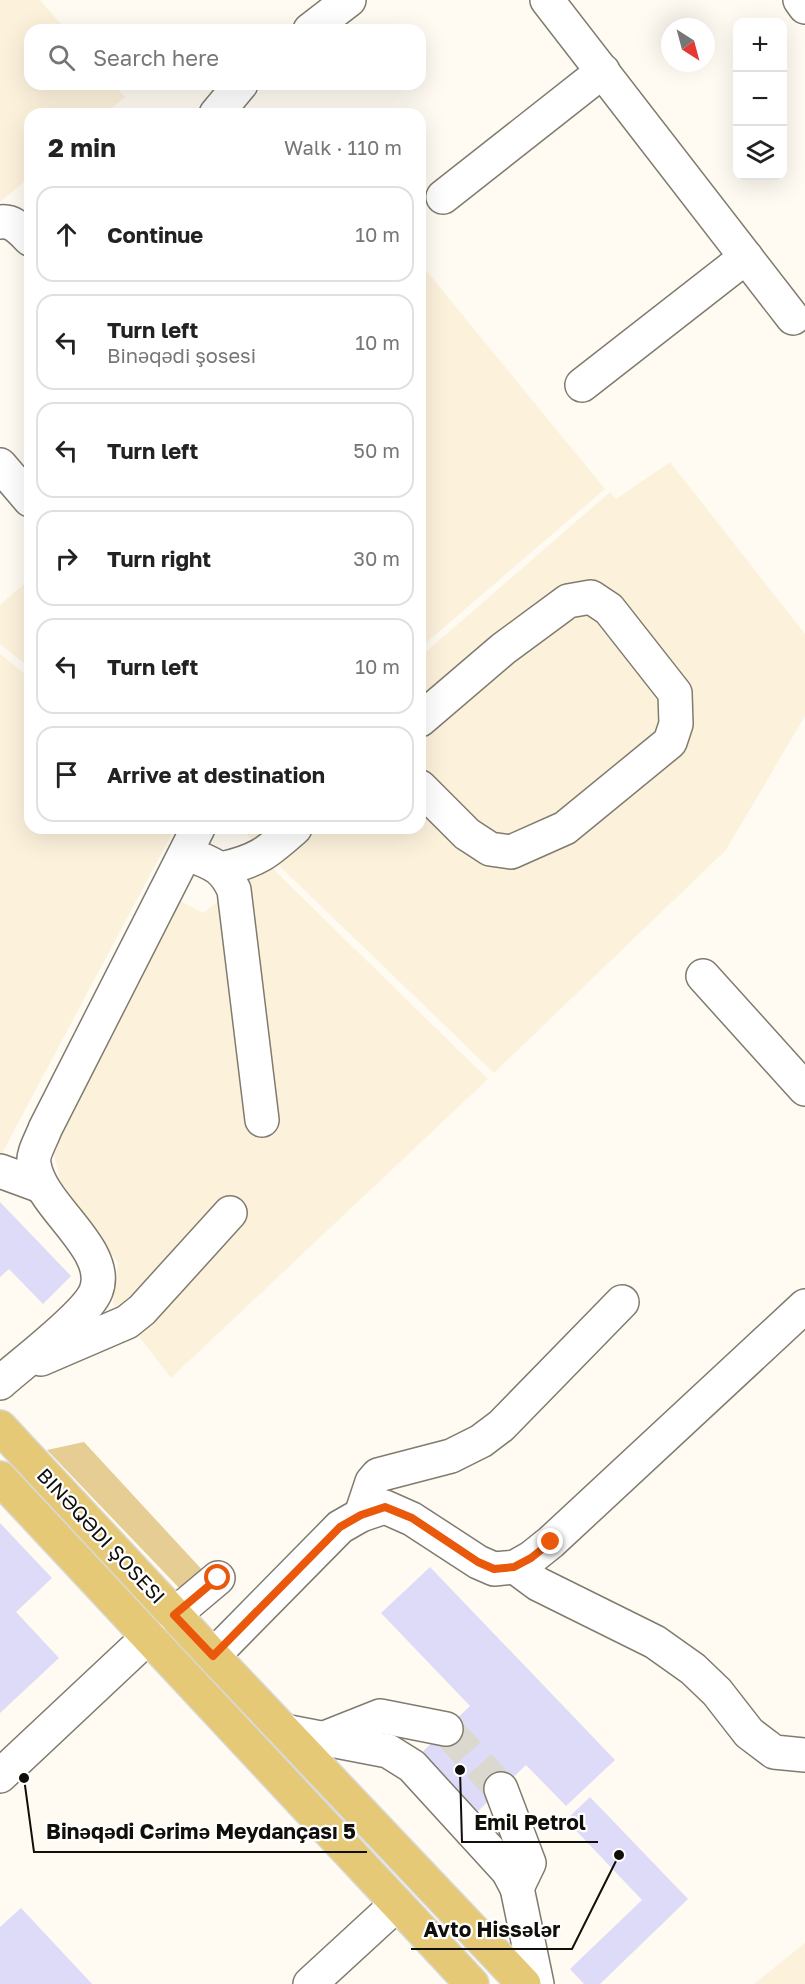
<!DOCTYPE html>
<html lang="en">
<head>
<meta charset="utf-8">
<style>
  :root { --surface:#fff; --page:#f2f2f2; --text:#222; --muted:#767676; --line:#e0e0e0 }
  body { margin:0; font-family:"Golos Text",sans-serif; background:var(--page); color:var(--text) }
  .controls { position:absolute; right:18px; top:18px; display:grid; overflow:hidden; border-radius:12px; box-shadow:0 6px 24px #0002 }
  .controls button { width:54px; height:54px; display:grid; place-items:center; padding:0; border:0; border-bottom:2px solid var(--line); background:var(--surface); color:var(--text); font:30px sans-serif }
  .compass { position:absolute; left:661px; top:18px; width:54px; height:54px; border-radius:50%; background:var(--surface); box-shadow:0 6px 24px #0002; rotate:144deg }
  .stop { position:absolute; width:18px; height:18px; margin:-14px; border:4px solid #ea580c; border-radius:50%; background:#fff }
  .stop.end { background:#ea580c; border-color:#fff; box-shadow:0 2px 6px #0008 }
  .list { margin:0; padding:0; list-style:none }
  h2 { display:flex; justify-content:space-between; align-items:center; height:78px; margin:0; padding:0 24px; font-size:26px }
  h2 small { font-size:20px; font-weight:400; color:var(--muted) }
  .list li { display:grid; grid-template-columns:39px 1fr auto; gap:18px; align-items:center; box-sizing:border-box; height:96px; margin:0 12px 12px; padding:0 12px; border:2px solid var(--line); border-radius:18px }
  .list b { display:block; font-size:22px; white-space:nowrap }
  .list p { margin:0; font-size:20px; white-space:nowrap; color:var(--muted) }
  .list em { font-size:20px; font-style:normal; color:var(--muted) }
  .icon { flex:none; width:33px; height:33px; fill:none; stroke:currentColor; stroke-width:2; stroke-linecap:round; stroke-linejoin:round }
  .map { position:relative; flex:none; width:805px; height:1984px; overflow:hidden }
  .search { position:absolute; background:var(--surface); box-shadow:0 6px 24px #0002; left:24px; top:24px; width:402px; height:66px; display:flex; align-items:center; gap:15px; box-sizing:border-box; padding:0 21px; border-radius:18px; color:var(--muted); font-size:22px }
  .panel { position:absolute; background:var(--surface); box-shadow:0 6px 24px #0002; left:24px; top:108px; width:402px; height:726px; border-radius:18px }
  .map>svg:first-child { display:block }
  .built { fill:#fcf2dc }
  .green { fill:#e5cd93 }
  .building { fill:#dddbf8 }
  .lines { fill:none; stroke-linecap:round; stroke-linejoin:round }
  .minor-tunnel { stroke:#dbd8cf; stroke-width:33; stroke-dasharray:33 16; stroke-linecap:butt }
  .minor-casing { stroke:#807b6e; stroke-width:36 }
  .major-casing { stroke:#d9d9d8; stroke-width:36 }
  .minor { stroke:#fff; stroke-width:33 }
  .major { stroke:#e5c976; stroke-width:33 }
  .route { stroke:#ea580c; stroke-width:8 }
  .labels { text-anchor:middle; stroke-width:4.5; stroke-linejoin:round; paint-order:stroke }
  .street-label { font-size:20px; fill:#110f0a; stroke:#fff }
  .leader { fill:none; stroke:#110f0a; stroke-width:2 }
  .callout-dot { fill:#110f0a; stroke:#fff; stroke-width:2 }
  .callout-label { font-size:21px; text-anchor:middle; font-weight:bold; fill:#110f0a; stroke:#fff; stroke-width:4.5; stroke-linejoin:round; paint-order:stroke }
</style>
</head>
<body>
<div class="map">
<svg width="805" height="1984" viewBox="0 0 805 1984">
  <rect width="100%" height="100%" fill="#fffbf2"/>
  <g class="built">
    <polygon points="0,0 40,0 66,30 30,30 30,84 113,84 125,97 105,114 30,114 30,177 0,202"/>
    <polygon points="420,263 605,489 420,648"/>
    <polygon points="670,462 805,634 805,716 726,850 494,1073 240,828 420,828 420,657 610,492 616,499"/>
    <polygon points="30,579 30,668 0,644 0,605"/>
    <polygon points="0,654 30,678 30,828 175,828 0,1157"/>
    <polygon points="267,863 488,1079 171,1378 113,1303 118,1263 61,1184 53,1150 179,900 203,913"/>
    <polygon points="805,1943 805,1984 754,1984"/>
  </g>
  <polygon class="green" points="84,1442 205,1573 183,1592 47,1450"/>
  <g class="building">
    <polygon points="0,1202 71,1276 43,1304 9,1269 0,1277"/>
    <polygon points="0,1523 52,1578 16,1612 59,1658 0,1713"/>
    <polygon points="430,1567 615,1760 566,1806 526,1765 476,1813 420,1754 470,1706 381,1613"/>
    <polygon points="590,1797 688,1899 600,1984 584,1984 570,1969 642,1900 566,1820"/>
    <polygon points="21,1908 92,1984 0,1984 0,1927"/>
  </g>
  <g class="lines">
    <polyline class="minor-tunnel" points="446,1729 501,1789"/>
    <defs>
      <g id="minor">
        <polyline points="547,0 793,318"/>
        <polyline points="800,0 805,7"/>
        <polyline points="310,30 349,0"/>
        <polyline points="216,114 241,84"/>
        <polyline points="443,197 603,71"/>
        <path d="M 0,222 C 13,220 21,230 30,239"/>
        <polyline points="582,385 746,257"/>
        <polyline points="0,465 30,500"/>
        <polyline points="420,720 503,649 568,601 591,597 609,609 675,693 676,724 670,742 565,828 511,852 490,849 467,834 420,787"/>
        <path d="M 186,853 C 211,864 222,864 234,890 L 262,1120"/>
        <path d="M 221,869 C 258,861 268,852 295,828"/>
        <polyline points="703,976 805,1089"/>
        <polyline points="0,1171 41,1186"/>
        <polyline points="41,1359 127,1322 142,1310 230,1213"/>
        <path d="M 0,1383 C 22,1363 87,1315 96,1291 C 112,1249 40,1207 34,1164 C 32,1154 42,1138 45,1129 L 198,828"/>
        <polyline points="361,1515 372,1482 378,1475 451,1456 481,1441 501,1426 622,1302"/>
        <polyline points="515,1567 538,1584 655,1642 693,1669 717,1692 749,1733 774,1752 805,1755"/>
        <polyline points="174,1615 218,1578"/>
        <polyline points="213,1656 340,1527 361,1515 385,1507 412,1519 478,1562 494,1569 515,1567 531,1558 551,1542 805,1306"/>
        <polyline points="284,1731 388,1751 412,1766 508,1871 517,1888 537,1984"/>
        <polyline points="322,1739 380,1716 446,1729"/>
        <polyline points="0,1776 147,1638"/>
        <polyline points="501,1789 529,1863 517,1888"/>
        <polyline points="310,1984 397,1904"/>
      </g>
      <g id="major">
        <polyline points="0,1427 213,1656 524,1984"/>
        <polyline points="0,1478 472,1984"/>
      </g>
    </defs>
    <use href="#minor" class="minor-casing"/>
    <use href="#major" class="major-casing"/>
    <use href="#minor" class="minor"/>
    <use href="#major" class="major"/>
  </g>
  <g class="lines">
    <polyline class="route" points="218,1578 174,1615 213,1656 340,1527 361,1515 385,1507 412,1518 478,1562 494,1569 514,1567 531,1558 551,1542"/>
  </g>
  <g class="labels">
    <g class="street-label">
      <text transform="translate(101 1536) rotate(47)" y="7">BINƏQƏDI ŞOSESI</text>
    </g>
  </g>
  <path class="leader" d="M460 1770L462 1842H598M24 1778L34 1852H367M619 1855L572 1949H411"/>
  <g class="callout-dot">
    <circle cx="460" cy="1770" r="6"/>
    <circle cx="24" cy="1778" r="6"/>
    <circle cx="619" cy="1855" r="6"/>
  </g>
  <g class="callout-label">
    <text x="530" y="1830">Emil Petrol</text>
    <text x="201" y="1839">Binəqədi Cərimə Meydançası 5</text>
    <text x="492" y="1937">Avto Hissələr</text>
  </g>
</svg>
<div class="controls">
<button>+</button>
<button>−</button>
<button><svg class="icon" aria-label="layers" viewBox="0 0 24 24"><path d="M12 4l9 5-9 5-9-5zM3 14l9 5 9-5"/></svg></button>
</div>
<svg class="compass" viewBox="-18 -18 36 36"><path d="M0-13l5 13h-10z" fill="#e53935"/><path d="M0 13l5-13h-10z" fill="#767676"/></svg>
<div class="stop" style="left:218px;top:1578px"></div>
<div class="stop end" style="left:551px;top:1542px"></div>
<div class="search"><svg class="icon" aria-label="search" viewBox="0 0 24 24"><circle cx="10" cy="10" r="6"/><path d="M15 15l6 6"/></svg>Search here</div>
<section class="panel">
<h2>2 min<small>Walk · 110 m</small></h2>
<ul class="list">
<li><svg class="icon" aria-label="ahead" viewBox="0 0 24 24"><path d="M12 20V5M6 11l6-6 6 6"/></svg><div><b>Continue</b></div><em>10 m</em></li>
<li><svg class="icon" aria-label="left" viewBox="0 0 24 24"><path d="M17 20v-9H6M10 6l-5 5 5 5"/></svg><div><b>Turn left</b><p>Binəqədi şosesi</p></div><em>10 m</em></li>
<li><svg class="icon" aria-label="left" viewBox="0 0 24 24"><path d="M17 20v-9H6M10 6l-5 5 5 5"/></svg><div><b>Turn left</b></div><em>50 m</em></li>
<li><svg class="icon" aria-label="right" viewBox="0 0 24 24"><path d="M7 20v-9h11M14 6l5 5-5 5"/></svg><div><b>Turn right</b></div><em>30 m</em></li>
<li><svg class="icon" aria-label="left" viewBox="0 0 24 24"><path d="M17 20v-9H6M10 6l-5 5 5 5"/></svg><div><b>Turn left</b></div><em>10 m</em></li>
<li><svg class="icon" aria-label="arrive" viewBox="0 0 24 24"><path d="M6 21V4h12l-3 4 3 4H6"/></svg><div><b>Arrive at destination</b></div></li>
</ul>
</section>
</div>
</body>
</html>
